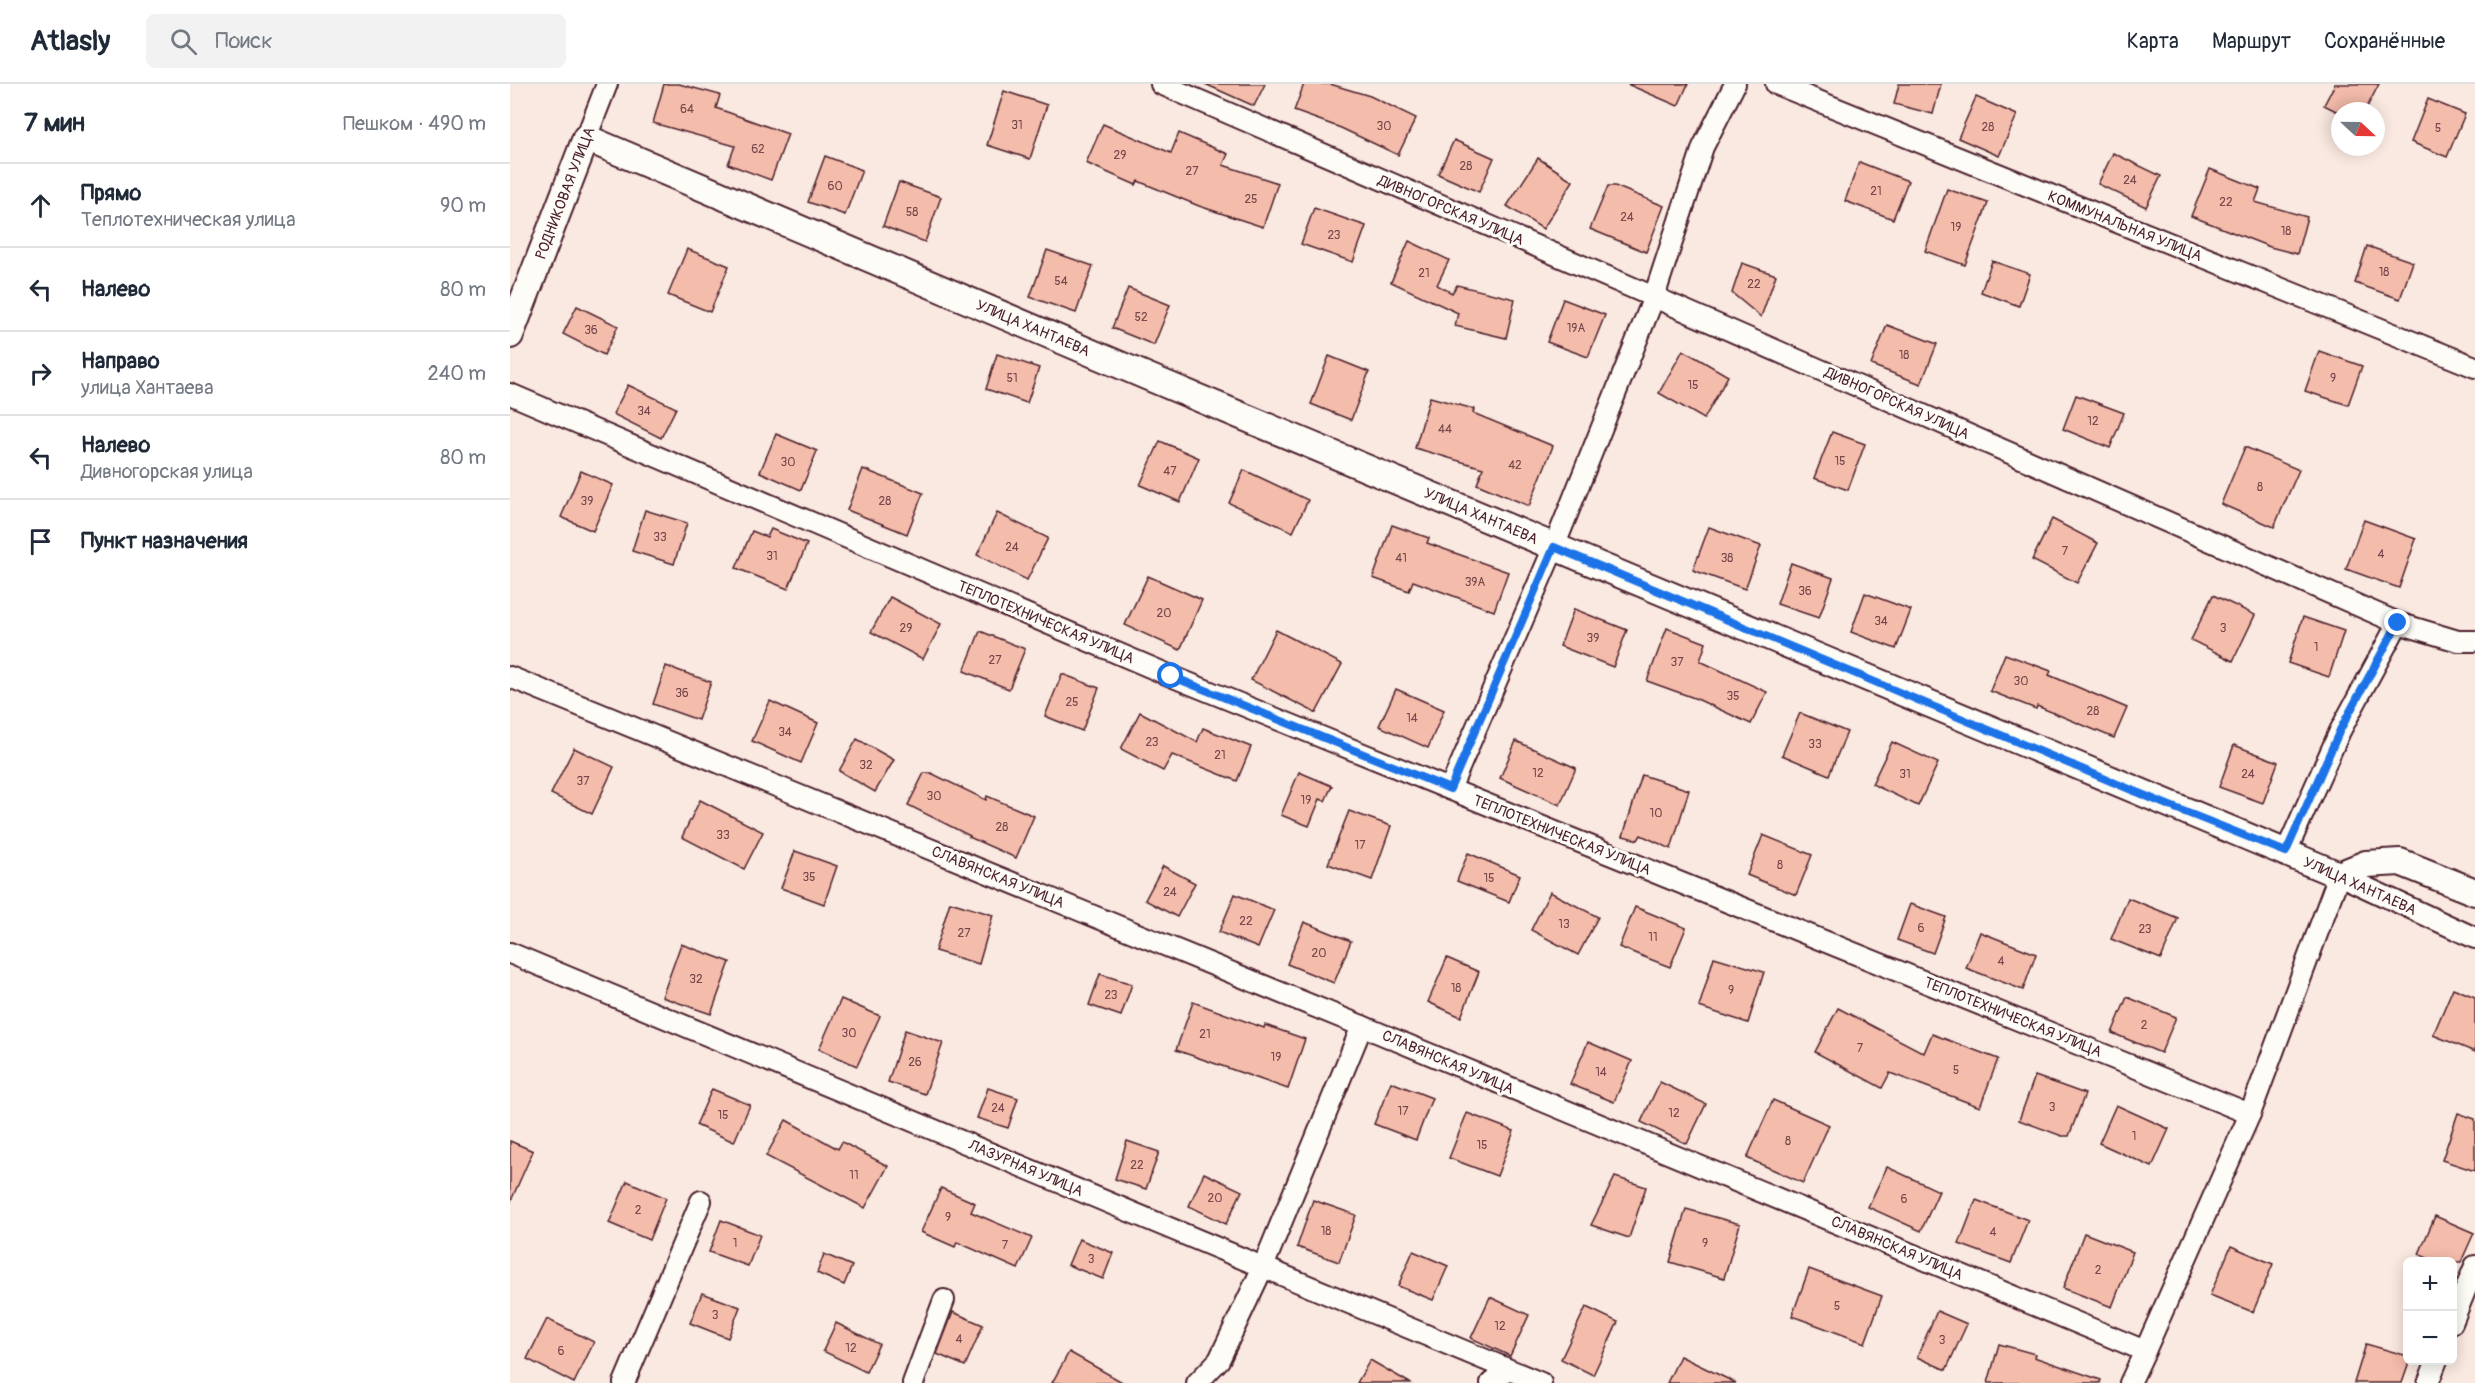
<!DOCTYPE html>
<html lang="ru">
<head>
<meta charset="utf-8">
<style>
  :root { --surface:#fff; --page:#f2f2f3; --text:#1f2937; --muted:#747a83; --line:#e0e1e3 }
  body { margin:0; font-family:Pangolin,sans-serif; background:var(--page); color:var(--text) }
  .controls { position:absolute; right:18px; bottom:18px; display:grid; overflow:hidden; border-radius:9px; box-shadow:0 3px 15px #0003 }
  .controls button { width:54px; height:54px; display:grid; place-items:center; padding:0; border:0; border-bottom:2px solid var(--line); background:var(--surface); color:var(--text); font:30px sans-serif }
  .compass { position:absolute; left:1821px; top:18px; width:54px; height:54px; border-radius:50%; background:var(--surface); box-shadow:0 3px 15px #0003; rotate:112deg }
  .stop { position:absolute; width:18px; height:18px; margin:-14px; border:4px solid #1a73e8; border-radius:50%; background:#fff }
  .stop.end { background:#1a73e8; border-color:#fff; box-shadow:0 2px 6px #0008 }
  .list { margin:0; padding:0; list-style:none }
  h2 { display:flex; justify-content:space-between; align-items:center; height:78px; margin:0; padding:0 24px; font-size:26px }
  h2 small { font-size:20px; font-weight:400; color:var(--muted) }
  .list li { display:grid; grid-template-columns:39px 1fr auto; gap:18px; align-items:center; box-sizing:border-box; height:84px; padding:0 24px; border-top:2px solid var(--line) }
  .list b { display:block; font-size:22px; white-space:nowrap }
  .list p { margin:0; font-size:20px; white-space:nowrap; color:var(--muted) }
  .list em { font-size:20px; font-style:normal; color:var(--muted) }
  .icon { flex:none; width:33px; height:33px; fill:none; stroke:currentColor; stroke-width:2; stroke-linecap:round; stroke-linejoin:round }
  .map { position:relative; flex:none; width:1965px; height:1299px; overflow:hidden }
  header { display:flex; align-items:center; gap:36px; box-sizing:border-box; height:84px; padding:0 30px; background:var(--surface); border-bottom:2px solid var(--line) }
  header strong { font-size:28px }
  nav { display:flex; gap:33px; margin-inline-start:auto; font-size:21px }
  .search { width:420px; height:54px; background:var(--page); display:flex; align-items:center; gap:15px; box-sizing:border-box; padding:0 21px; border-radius:9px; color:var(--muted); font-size:22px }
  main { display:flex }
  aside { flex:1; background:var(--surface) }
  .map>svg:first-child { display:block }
  .building { fill:#f4bcaa; stroke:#4a1f2b; stroke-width:1.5 }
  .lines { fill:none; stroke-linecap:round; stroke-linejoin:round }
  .minor-casing { stroke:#4a1f2b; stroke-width:24 }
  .tertiary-casing { stroke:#4a1f2b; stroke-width:30 }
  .minor { stroke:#fdfcf7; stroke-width:20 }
  .tertiary { stroke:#fdfcf7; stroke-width:26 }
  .route { stroke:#1a73e8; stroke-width:8 }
  .labels { text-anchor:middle; stroke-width:6; stroke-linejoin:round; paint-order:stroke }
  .number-label { font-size:12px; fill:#74464b }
  .street-label { font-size:15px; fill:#4a1f2b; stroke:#fdfcf7 }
</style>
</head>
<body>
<header>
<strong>Atlasly</strong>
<div class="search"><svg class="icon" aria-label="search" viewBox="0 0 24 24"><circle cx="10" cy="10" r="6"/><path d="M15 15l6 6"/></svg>Поиск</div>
<nav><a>Карта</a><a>Маршрут</a><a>Сохранённые</a></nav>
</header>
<main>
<aside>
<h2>7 мин<small>Пешком · 490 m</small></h2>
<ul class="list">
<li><svg class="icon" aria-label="ahead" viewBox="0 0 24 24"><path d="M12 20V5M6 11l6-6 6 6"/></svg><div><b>Прямо</b><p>Теплотехническая улица</p></div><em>90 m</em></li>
<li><svg class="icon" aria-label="left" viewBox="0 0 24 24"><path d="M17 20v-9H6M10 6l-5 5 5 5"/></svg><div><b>Налево</b></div><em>80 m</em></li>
<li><svg class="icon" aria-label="right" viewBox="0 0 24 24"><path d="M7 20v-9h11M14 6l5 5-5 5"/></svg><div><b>Направо</b><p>улица Хантаева</p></div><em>240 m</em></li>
<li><svg class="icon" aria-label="left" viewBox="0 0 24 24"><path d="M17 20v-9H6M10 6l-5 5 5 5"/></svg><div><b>Налево</b><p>Дивногорская улица</p></div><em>80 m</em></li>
<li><svg class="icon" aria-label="arrive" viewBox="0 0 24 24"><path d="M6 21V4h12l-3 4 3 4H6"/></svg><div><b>Пункт назначения</b></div></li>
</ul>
</aside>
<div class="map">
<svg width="1965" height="1299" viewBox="0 0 1965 1299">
  <rect width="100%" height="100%" fill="#fae9e0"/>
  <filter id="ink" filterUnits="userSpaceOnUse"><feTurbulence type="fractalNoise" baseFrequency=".0167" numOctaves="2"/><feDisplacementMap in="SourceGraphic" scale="12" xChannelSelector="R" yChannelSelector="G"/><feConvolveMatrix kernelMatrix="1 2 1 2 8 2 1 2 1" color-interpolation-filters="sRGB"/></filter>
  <g filter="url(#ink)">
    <g class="building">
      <polygon points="154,0 169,0 210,11 206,24 278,50 261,96 218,80 225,62 143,39"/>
      <polygon points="695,0 755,0 744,22"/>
      <polygon points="794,0 820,0 860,12 906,34 888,71 831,44 784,27"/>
      <polygon points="1117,0 1178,0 1168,22"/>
      <polygon points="1389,0 1431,0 1423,30 1384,20"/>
      <polygon points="1825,0 1869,0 1855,27 1826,27 1814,21"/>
      <polygon points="494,7 537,21 520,75 477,61"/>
      <polygon points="1466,13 1507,31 1489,72 1448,54"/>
      <polygon points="1918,15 1955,30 1937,73 1901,58"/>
      <polygon points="593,40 661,69 669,49 718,70 713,81 768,99 753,143 689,122 628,97 626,101 576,79"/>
      <polygon points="944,56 984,74 969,108 928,90"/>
      <polygon points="1603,69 1651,92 1636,123 1588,100"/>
      <polygon points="315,72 352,86 335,131 298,118"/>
      <polygon points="1028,74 1063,97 1033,145 997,122"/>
      <polygon points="1349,78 1398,97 1383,135 1335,117"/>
      <polygon points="1700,85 1750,105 1745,118 1797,133 1787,170 1760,163 1681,132"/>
      <polygon points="389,98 431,113 415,158 373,142"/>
      <polygon points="1098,102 1105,102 1154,122 1136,168 1080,145"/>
      <polygon points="1437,105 1478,119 1455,181 1415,167"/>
      <polygon points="804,124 856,142 843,178 791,160"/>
      <polygon points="899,157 939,176 927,201 942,209 947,201 1005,215 996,254 945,242 948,229 881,198"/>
      <polygon points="1857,162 1903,178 1890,215 1845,199"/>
      <polygon points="177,165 219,182 200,228 158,211"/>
      <polygon points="537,166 583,182 566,229 520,213"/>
      <polygon points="1482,177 1520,190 1509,222 1471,208"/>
      <polygon points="1232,179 1266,191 1251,233 1222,209"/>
      <polygon points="618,204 660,221 644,261 602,244"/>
      <polygon points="1053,215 1095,231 1078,273 1037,258"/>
      <polygon points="67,222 108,242 94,271 53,250"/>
      <polygon points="1377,241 1427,260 1411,300 1361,281"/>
      <polygon points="1173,266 1218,292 1194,335 1149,309"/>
      <polygon points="1809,267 1852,282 1838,321 1795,307"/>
      <polygon points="487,270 529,284 517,319 476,305"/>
      <polygon points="819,272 859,288 841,336 801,320"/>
      <polygon points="118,301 166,324 151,354 103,330"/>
      <polygon points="1566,311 1614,329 1600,364 1553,345"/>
      <polygon points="920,313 964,325 963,329 1043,362 1019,422 967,400 973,384 905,364"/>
      <polygon points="1322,348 1355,360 1338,406 1304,394"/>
      <polygon points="266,350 307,367 291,406 250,388"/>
      <polygon points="650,357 689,374 670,418 630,401"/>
      <polygon points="1735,363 1789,386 1764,443 1711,420"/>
      <polygon points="353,385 413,409 397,450 337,426"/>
      <polygon points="734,386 798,416 783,448 719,419"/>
      <polygon points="71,387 103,401 83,447 51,433"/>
      <polygon points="135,426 177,439 164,480 122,467"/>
      <polygon points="487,429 538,454 517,496 467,471"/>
      <polygon points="1542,435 1588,459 1567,499 1522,476"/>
      <polygon points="1854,436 1906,455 1889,504 1836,485"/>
      <polygon points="882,441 919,454 917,459 998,488 984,527 903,497 899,507 863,494"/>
      <polygon points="1199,443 1251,462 1235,505 1183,486"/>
      <polygon points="261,445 297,460 278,505 226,484 242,447 257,453"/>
      <polygon points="1281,479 1323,494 1309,534 1267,520"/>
      <polygon points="638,492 692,516 670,566 615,541"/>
      <polygon points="1355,509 1401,526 1386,565 1341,548"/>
      <polygon points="1703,511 1745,531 1723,577 1681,556"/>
      <polygon points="380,513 431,540 413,575 361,548"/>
      <polygon points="1064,525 1117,546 1103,583 1050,562"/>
      <polygon points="1793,533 1834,547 1819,593 1778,579"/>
      <polygon points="1157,544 1196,559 1190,577 1257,608 1241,640 1187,615 1137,597"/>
      <polygon points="766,546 832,580 806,629 741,596"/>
      <polygon points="470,547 515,565 499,605 454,587"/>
      <polygon points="1495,570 1541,587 1539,591 1617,624 1604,654 1527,622 1526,625 1480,607"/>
      <polygon points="156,582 201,598 188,636 143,620"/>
      <polygon points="552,590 589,604 572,647 535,632"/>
      <polygon points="886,605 934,626 918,664 869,642"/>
      <polygon points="260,617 308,639 291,679 242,657"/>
      <polygon points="630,628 687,658 693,644 741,663 727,697 662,671 653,687 611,665"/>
      <polygon points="1290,629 1337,648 1319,691 1272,671"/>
      <polygon points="347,655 384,676 365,708 329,687"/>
      <polygon points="1006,657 1066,684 1050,721 990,694"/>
      <polygon points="1382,658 1428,679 1408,722 1362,700"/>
      <polygon points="1724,661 1768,678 1753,719 1709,703"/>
      <polygon points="64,664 104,683 82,730 41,710"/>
      <polygon points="789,688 822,702 815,717 810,715 799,742 771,731"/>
      <polygon points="414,689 421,689 476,716 477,712 524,732 506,774 459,753 460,752 398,721"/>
      <polygon points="1132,691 1179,706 1161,765 1131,751 1128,756 1113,752"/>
      <polygon points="190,716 253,748 234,785 172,753"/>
      <polygon points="839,727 881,742 862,796 818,780"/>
      <polygon points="1253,751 1302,771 1286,811 1237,791"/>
      <polygon points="285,767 327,782 314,820 271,804"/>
      <polygon points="958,769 1010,791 999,818 947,797"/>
      <polygon points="653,782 685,799 667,833 635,816"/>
      <polygon points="1040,808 1088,833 1068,871 1021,846"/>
      <polygon points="725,810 764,826 748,864 709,848"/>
      <polygon points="1618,814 1668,834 1651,875 1601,855"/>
      <polygon points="440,818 483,831 469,880 425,867"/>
      <polygon points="1400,820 1436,833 1423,869 1387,856"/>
      <polygon points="1125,823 1176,844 1160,883 1109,863"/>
      <polygon points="794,838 841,857 824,899 777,880"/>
      <polygon points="1470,848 1526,870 1513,906 1456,884"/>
      <polygon points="171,860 220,878 201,930 152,913"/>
      <polygon points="1204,873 1254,888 1238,939 1189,923"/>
      <polygon points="937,874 969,888 951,933 918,918"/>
      <polygon points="590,890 622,900 611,932 579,921"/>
      <polygon points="1943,904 1965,913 1965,968 1923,951"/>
      <polygon points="1617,913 1666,933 1651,969 1602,949"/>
      <polygon points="331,915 370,932 347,982 309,965"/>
      <polygon points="683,918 754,944 755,941 795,955 778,1005 666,966"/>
      <polygon points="1328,924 1414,969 1422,950 1488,975 1470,1023 1380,989 1372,1004 1305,968"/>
      <polygon points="395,946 433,959 415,1010 378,998"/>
      <polygon points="1078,958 1122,977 1104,1018 1060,1000"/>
      <polygon points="1525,992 1575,1010 1559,1052 1552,1052 1509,1036"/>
      <polygon points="881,998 922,1014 906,1056 864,1040"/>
      <polygon points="1150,998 1196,1020 1177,1060 1131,1038"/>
      <polygon points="478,1004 508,1014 498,1044 467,1034"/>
      <polygon points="202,1005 240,1021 224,1058 186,1041"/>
      <polygon points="1263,1016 1319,1041 1293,1099 1237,1074"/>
      <polygon points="1606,1021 1659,1045 1642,1083 1589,1059"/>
      <polygon points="957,1029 1004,1047 987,1092 939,1074"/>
      <polygon points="1948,1029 1965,1035 1965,1087 1932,1076"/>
      <polygon points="276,1036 328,1065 332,1058 378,1082 355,1124 256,1072"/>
      <polygon points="0,1057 23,1067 0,1119"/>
      <polygon points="617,1057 649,1068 636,1105 605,1095"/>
      <polygon points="1377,1083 1429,1107 1411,1147 1358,1123"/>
      <polygon points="694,1089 732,1107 716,1140 679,1122"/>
      <polygon points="1105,1093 1136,1103 1119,1154 1081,1141"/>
      <polygon points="117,1097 156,1114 139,1156 99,1139"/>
      <polygon points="431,1104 465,1119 461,1128 522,1154 508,1185 447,1158 445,1163 411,1148"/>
      <polygon points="803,1116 846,1131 829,1178 787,1163"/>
      <polygon points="1466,1116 1518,1136 1501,1179 1449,1160"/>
      <polygon points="1176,1125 1230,1140 1214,1194 1160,1178"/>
      <polygon points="1925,1132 1964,1149 1951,1178 1925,1178 1909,1170"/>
      <polygon points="211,1136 250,1151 238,1182 199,1168"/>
      <polygon points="1574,1149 1623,1168 1602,1223 1553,1204"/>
      <polygon points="569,1155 603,1169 593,1195 558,1181"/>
      <polygon points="1721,1162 1763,1180 1743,1228 1700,1211"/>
      <polygon points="903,1167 938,1182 923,1216 888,1202"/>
      <polygon points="314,1170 342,1182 334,1201 307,1189"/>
      <polygon points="1299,1185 1372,1212 1355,1259 1282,1232"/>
      <polygon points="192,1209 230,1223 218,1254 180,1239"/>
      <polygon points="980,1213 1019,1231 1000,1272 961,1254"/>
      <polygon points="1076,1223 1108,1238 1083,1291 1051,1275"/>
      <polygon points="1427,1227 1457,1240 1436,1286 1407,1273"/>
      <polygon points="443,1228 473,1241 455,1282 427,1270"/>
      <polygon points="37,1235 84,1258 64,1299 17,1275"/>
      <polygon points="326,1239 369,1260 356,1288 313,1267"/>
      <polygon points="1489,1260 1525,1270 1524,1273 1591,1296 1590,1299 1478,1299"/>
      <polygon points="1856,1260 1898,1272 1898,1282 1892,1299 1844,1299"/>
      <polygon points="559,1268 614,1299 542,1299"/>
      <polygon points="1170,1272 1226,1299 1157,1299"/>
      <polygon points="860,1276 900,1299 847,1299"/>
    </g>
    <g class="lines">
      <defs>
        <g id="minor">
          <polyline points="651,0 1144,213 1888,539 1830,647 1776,768"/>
          <polyline points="1266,0 1965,283"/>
          <polyline points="76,54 97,0"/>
          <polyline points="0,310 661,592 1740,1030 1829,791 1965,854"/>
          <polyline points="1888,539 1948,557 1965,557"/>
          <polyline points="0,593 852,942 1635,1267 1740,1030"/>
          <polyline points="940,705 1044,463 1144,213 1193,63 1225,0"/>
          <polyline points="0,869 1031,1299"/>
          <polyline points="1942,1239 1965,1182"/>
          <polyline points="114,1299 191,1117"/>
          <polyline points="403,1299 434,1216"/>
          <polyline points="687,1299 709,1276 753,1183 852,942"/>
          <polyline points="981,1299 999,1286"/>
          <polyline points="1620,1299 1635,1267"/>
          <polyline points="1918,1299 1927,1276"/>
        </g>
        <polyline id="tertiary" points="0,251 76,54 636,292 1829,791 1856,780 1890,778 1965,808"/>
      </defs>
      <use href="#minor" class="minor-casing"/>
      <use href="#tertiary" class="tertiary-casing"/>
      <use href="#minor" class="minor"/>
      <use href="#tertiary" class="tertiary"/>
    </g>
  </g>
  <g class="lines" filter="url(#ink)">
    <polyline class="route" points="661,592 940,705 1044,463 1655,720 1776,768 1830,646 1888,539"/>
  </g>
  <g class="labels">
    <g class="number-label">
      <text x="177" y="29">64</text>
      <text x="507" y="45">31</text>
      <text x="874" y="46">30</text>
      <text x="1478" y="47">28</text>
      <text x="1928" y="48">5</text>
      <text x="248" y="69">62</text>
      <text x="610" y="75">29</text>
      <text x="956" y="86">28</text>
      <text x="682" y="91">27</text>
      <text x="1620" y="100">24</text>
      <text x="325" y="106">60</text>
      <text x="1366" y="111">21</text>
      <text x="741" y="119">25</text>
      <text x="1716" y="122">22</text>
      <text x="402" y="132">58</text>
      <text x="1117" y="137">24</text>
      <text x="1446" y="147">19</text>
      <text x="1776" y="151">18</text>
      <text x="824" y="155">23</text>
      <text x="1874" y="192">18</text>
      <text x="914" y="193">21</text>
      <text x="551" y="201">54</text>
      <text x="1244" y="204">22</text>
      <text x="631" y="237">52</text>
      <text x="1066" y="248">19А</text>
      <text x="81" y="250">36</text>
      <text x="1394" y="275">18</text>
      <text x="502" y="298">51</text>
      <text x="1823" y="298">9</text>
      <text x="1183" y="305">15</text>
      <text x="134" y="331">34</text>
      <text x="1583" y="341">12</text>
      <text x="935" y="349">44</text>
      <text x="1330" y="381">15</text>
      <text x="278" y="382">30</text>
      <text x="1005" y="385">42</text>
      <text x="660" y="391">47</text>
      <text x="1750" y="407">8</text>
      <text x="77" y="421">39</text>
      <text x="375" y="421">28</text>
      <text x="150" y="457">33</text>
      <text x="502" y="467">24</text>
      <text x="1555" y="471">7</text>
      <text x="1871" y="474">4</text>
      <text x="262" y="476">31</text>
      <text x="891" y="478">41</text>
      <text x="1217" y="478">38</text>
      <text x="965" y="502">39А</text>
      <text x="1295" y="511">36</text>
      <text x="654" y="533">20</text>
      <text x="1371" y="541">34</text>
      <text x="396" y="548">29</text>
      <text x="1713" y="548">3</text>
      <text x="1083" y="558">39</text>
      <text x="1806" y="567">1</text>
      <text x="485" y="580">27</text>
      <text x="1167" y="582">37</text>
      <text x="1511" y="601">30</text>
      <text x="172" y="613">36</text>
      <text x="1223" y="616">35</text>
      <text x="562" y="622">25</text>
      <text x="1583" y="631">28</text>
      <text x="902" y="638">14</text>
      <text x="275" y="652">34</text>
      <text x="642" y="662">23</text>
      <text x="1305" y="664">33</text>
      <text x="710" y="675">21</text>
      <text x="356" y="685">32</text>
      <text x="1028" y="693">12</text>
      <text x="1395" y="694">31</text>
      <text x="1738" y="694">24</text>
      <text x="73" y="701">37</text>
      <text x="424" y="716">30</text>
      <text x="796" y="720">19</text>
      <text x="1146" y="733">10</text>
      <text x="492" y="747">28</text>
      <text x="213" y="755">33</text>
      <text x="850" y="765">17</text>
      <text x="1270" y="785">8</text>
      <text x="299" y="797">35</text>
      <text x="979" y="798">15</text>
      <text x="660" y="812">24</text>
      <text x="736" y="841">22</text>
      <text x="1054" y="844">13</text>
      <text x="1411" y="848">6</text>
      <text x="1635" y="849">23</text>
      <text x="454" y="853">27</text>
      <text x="1143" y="857">11</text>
      <text x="809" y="873">20</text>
      <text x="1491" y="881">4</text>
      <text x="186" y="899">32</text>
      <text x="946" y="908">18</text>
      <text x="1221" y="910">9</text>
      <text x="601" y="915">23</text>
      <text x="1634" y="945">2</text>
      <text x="339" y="953">30</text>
      <text x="695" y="954">21</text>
      <text x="1350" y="968">7</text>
      <text x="766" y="977">19</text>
      <text x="405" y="982">26</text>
      <text x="1446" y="990">5</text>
      <text x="1091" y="992">14</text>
      <text x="1542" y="1027">3</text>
      <text x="488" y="1028">24</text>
      <text x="893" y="1031">17</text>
      <text x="1164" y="1033">12</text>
      <text x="213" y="1035">15</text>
      <text x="1624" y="1056">1</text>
      <text x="1278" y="1061">8</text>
      <text x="972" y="1065">15</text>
      <text x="627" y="1085">22</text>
      <text x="344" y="1095">11</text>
      <text x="705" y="1118">20</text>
      <text x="1394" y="1119">6</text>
      <text x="128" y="1130">2</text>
      <text x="438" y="1137">9</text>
      <text x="816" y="1151">18</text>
      <text x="1483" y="1152">4</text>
      <text x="225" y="1163">1</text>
      <text x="1195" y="1163">9</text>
      <text x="495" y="1165">7</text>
      <text x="581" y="1179">3</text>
      <text x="1588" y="1190">2</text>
      <text x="1327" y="1226">5</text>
      <text x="205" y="1235">3</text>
      <text x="990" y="1246">12</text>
      <text x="449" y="1259">4</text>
      <text x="1432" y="1260">3</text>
      <text x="341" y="1268">12</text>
      <text x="51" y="1271">6</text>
    </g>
    <g class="street-label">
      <text transform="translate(55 109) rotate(-69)" y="5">РОДНИКОВАЯ УЛИЦА</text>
      <text transform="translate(941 126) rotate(23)" y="5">ДИВНОГОРСКАЯ УЛИЦА</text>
      <text transform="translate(1615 142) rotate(22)" y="5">КОММУНАЛЬНАЯ УЛИЦА</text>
      <text transform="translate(523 244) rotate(23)" y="5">УЛИЦА ХАНТАЕВА</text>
      <text transform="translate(1387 319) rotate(24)" y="5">ДИВНОГОРСКАЯ УЛИЦА</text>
      <text transform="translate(971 432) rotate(23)" y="5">УЛИЦА ХАНТАЕВА</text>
      <text transform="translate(536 538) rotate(23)" y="5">ТЕПЛОТЕХНИЧЕСКАЯ УЛИЦА</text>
      <text transform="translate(1052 751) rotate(22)" y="5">ТЕПЛОТЕХНИЧЕСКАЯ УЛИЦА</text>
      <text transform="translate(488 793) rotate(22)" y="5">СЛАВЯНСКАЯ УЛИЦА</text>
      <text transform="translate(1850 802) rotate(24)" y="5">УЛИЦА ХАНТАЕВА</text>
      <text transform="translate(1503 933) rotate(22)" y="5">ТЕПЛОТЕХНИЧЕСКАЯ УЛИЦА</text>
      <text transform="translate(938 978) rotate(23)" y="5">СЛАВЯНСКАЯ УЛИЦА</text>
      <text transform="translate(516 1084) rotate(23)" y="5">ЛАЗУРНАЯ УЛИЦА</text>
      <text transform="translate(1387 1164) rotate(23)" y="5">СЛАВЯНСКАЯ УЛИЦА</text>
    </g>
  </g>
</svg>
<div class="controls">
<button>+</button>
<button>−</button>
</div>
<svg class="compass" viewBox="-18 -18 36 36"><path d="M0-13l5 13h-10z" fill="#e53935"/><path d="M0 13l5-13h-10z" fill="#747a83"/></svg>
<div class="stop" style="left:661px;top:592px"></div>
<div class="stop end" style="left:1888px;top:539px"></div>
</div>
</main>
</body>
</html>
